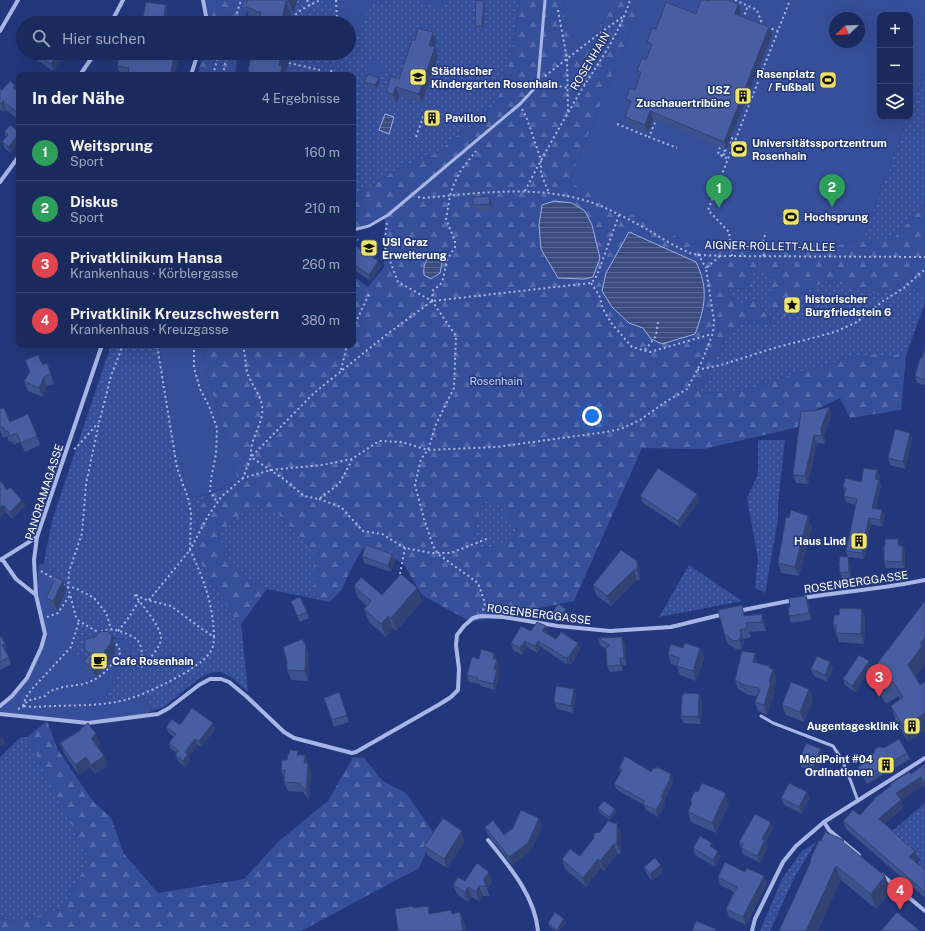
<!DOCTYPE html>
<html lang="de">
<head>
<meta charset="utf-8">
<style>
  :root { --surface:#1a2a5d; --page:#233263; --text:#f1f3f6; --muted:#9fa7bc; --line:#384672; --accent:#95b2f1 }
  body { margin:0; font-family:"Public Sans",sans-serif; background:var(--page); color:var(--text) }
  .controls { position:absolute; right:12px; top:12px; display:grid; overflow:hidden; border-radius:8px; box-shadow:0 4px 16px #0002 }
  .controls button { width:36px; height:36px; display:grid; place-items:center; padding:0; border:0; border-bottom:1px solid var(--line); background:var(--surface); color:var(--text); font:20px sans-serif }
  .compass { position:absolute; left:829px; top:12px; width:36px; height:36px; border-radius:50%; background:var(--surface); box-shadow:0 4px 16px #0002; rotate:247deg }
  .you { position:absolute; left:592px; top:416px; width:14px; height:14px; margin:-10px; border:3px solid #fff; border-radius:50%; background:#1a73e8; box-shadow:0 0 0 6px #1a73e833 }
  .badge { display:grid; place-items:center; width:26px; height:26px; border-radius:50%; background:var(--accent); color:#fff; font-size:13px; font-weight:700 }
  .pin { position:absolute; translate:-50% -33px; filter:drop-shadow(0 1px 2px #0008) }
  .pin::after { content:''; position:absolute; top:21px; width:14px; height:12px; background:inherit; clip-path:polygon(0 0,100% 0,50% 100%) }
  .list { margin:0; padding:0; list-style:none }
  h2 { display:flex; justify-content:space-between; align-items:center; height:52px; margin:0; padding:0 16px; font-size:17px }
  h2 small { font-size:13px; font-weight:400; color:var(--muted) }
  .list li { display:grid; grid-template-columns:26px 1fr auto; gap:12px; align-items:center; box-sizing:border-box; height:56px; padding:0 16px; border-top:1px solid var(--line) }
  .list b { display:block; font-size:15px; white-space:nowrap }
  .list p { margin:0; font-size:13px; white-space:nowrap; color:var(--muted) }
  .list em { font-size:13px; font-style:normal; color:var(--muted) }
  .icon { flex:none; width:22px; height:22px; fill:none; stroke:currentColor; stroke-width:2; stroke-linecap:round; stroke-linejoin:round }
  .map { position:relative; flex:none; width:925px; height:931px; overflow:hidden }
  .search { position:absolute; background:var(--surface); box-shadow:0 4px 16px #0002; left:16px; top:16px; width:340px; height:44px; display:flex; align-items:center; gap:10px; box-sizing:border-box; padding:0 14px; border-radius:22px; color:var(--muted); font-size:15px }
  .panel { position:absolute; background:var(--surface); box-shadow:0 4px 16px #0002; left:16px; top:72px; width:340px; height:276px; border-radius:8px }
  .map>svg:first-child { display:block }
  .grass { fill:url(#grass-dots) }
  .forest { fill:url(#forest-firs); fill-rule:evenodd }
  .park { fill:#364f9a; fill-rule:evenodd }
  .water { fill:url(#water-rules); stroke:#9baee6 }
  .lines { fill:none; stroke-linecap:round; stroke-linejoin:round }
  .path { stroke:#a7b6e5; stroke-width:2; stroke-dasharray:2 3; stroke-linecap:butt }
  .lane { stroke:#a7b6e5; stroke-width:3 }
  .street { stroke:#a7b6e5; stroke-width:4 }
  .wall { fill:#3d518c }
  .shaded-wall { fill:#324272 }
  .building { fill:#475ea3; stroke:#324272 }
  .labels { text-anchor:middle; stroke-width:3; stroke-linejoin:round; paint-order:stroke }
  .street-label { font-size:11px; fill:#fff; stroke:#23387c }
  .poi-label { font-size:11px; font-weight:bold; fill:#fff; stroke:#23387c; text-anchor:start }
  .park-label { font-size:11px; fill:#cad4f4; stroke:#23387c }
</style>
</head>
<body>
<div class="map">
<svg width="925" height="931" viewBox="0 0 925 931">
  <defs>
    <pattern id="grass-dots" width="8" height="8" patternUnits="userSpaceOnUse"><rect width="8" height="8" fill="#364f9a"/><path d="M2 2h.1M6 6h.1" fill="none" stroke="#5469a9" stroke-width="1.8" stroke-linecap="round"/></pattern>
    <pattern id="forest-firs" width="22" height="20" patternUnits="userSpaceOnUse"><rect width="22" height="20" fill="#364f9a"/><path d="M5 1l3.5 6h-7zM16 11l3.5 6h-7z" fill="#5469a9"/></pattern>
    <pattern id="water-rules" width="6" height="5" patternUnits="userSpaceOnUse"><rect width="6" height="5" fill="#3d4c7f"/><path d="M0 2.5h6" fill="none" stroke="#5a6792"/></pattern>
  </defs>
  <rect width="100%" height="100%" fill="#23387c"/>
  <g class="grass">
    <polygon points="297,0 361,0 364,4 390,0 420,0 436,8 448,0 520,0 512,50 498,100 436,154 398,169 357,195 353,191 353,75 285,75 291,53 349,53 349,23 289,23 291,14 293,14"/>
    <polygon points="925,73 925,205 893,239 862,239 908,117 910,117 910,112"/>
    <polygon points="748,270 772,274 770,306 785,318 795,296 829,280 871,294 903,284 925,294 925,303 906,355 859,355 732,393 700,392 712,369 727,332 747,321 772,324 758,300 744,303 735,303 729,295 730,289 752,288"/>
    <path d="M 111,345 L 159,345 C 168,397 174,449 190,499 L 210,494 L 199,509 L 194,552 L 235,619 L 241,624 L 248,692 C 241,686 232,676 223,673 C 205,666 181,696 166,705 C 162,708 157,709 152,711 L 145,696 L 126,702 L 104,705 L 107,692 L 136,649 L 122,639 L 112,637 L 88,658 C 85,658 81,657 78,655 C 68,650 78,628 81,619 L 76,607 L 72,589 L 68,587 L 51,572 L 44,563 L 45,556 L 52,521 Z"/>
    <polygon points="758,440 785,440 778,503 778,519 765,593 755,588 758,559 747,498 758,474"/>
    <path d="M 484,501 L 497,503 L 508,516 L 519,533 C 502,548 494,548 473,548 L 475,527 Z"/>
    <polygon points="254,503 278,514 314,552 314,593 320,600 267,589 232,569 218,535 236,518"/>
    <polygon points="689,565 742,601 659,617"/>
    <polygon points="21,737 27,737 89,859 63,909 16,922 0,918 0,757"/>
    <polygon points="925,803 925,872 917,865 920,859 891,832"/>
    <polygon points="816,842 795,876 770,931 760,931 782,879 802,851"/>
  </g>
  <g class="forest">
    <polygon points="205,0 252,0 242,23 207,23"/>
    <polygon points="361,0 448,0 436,8 420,0 390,0 364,4"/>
    <path d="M 520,0 L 563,0 L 565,19 L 592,39 L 615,0 L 643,0 L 569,182 L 691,244 L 818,250 L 862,239 L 893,239 L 925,205 L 925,294 L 903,284 L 871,294 L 829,280 L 795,296 L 785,318 L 770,306 L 771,274 L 749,270 L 753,288 L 730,289 L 729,296 L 735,303 L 744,303 L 758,300 L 772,325 L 747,321 L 727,332 L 712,369 L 700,392 L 732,393 L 859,355 L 906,355 L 901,410 L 850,418 L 840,398 L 799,418 L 798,427 L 704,449 L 642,448 L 574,601 L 471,622 L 422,595 L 403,563 L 386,554 L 363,548 L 352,567 L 342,589 L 330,602 L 320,600 L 314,593 L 314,552 L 278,514 L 254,504 L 236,518 L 218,535 L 232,569 L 267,589 L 241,624 L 235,619 L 194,552 L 199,509 L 210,494 L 238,481 L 205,366 L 201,345 L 353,345 L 353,276 L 368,287 L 384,267 L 385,220 L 383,219 L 379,222 L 353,230 L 353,191 L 357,195 L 398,169 L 436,154 L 498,100 L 512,50 ZM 585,211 L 592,225 L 600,258 L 593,277 L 548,261 L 541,249 L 539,225 ZM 431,255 L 436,277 L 432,279 L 424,275 C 425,266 424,261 431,255 ZM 700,271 L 705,297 L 702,316 L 651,338 L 643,328 L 628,323 L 612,307 ZM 484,501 L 497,503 L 508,516 L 519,533 C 502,548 494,548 473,548 L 475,527 Z"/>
    <polygon points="204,53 238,53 235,75 197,75"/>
    <polygon points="47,721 58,750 92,800 111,818 124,854 158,893 244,879 279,841 328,801 353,757 364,758 383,781 406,793 434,833 419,868 301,931 0,931 0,918 16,922 63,909 89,859 27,737"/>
  </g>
  <g class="park">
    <polygon points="319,0 371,0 360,32 349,29 349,23 344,23 330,6"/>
    <polygon points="563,0 615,0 592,39 572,51 565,19"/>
    <path d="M 643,0 L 925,0 L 925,73 L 910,112 L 910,15 L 880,15 L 880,117 L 908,117 L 862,239 L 818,250 L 691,244 L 569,182 ZM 835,18 L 859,18 L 859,42 L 835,42 Z"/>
    <polygon points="370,60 384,66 380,78 365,73"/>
    <path d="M 159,345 L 201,345 L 205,366 L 238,481 L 208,494 L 190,499 C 174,449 168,397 159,345 Z"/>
    <path d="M 44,563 L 51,572 L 72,589 L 76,607 L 81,619 C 78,627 69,650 78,655 C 81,657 85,657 87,658 L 87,649 C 99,643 113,634 126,641 C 131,644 133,645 136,650 L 107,692 L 104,705 L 126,702 L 145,696 L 152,711 L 141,716 L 89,723 L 0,714 L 0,706 L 27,678 L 45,634 L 36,595 L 39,565 Z"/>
  </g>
  <g class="water">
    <polygon points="385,114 394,117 389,134 379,130"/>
    <polygon points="554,201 572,203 585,211 592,225 600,258 593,277 584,279 558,278 541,249 539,225 542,205"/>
    <path d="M 629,232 L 696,262 C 709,289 705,308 695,334 L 662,344 L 651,339 L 643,328 L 629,323 L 612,307 L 602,291 L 606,273 Z"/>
    <path d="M 431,255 L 435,255 L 442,263 L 440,273 L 431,279 L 424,275 C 423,267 425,260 431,255 Z"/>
  </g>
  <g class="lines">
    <g class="path">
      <polyline points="307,0 310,5"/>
      <polyline points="336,0 337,23"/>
      <polyline points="735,0 757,10 762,24 763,25"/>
      <polyline points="558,10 567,59 568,112"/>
      <polyline points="743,19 748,5"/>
      <polyline points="234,23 241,0"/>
      <path d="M 290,23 C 292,13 311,4 321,0"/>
      <polyline points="767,27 778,31"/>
      <polyline points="289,63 320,70"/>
      <polyline points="331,70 332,75"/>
      <polyline points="213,75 219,53"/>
      <polyline points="223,75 227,53"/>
      <polyline points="545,76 600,33 624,16"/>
      <polyline points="545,83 568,88 585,84"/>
      <polyline points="746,100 750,101"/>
      <polyline points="522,109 527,119 541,160 541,174 549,193"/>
      <polyline points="657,118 649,137 677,148"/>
      <polyline points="617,124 649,137"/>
      <polyline points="416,137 426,109"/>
      <polyline points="731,138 735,139"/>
      <polyline points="730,142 734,144"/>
      <polyline points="720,147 718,154 728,159"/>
      <polyline points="725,150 722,156 723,157 726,149"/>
      <path d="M 525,191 C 542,157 562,123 582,89 C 600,61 620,32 630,0"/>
      <path d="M 418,197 L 423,198 C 482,193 544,183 601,206 C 619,214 638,224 655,234 C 666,241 678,248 690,253 C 699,256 711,255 720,256 L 925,257"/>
      <polyline points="619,215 599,270 595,279 591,283 432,301 386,335 314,393 251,457 243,478 271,470 322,465 352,459 379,441 402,442 428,450 496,447 606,432 621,429 640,420 664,403 687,389 702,361 713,333 714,321 706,268 720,256"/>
      <polyline points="387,223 384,245 398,282 432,301 456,336 454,388 436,424 428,450 421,459 415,485 424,519 433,546 438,554 478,583 485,603 483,611"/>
      <polyline points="353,237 358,240"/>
      <polyline points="698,254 706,268"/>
      <polyline points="732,256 729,232 708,210 790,0"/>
      <polyline points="764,256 761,247 766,232"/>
      <polyline points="591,283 599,295 603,309 612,324 632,347 650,352 712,334"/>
      <polyline points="432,301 433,290 440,285 443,279 447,260 455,247 455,241 446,219 450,196 454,184 461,170 476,151"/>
      <polyline points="353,328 369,294"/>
      <polyline points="194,345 194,368 200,389 209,406 217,428 216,454 211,479 210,491 217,502"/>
      <path d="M 242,345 C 246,354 245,363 247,372 C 252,387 265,399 262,415 C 259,431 250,439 251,457 L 285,480 L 304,496 L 319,499 L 339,484 L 352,460"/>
      <polyline points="645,350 656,336 658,322"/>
      <polyline points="341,370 347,345"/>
      <polyline points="697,370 721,365 774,348 835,332 857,322 883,301 904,288 925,269"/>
      <polyline points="74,449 76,448 98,423"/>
      <polyline points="319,499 341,507 363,531 382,534 405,548 416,550 432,553 451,553 489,538"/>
      <polyline points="41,571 56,580"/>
      <polyline points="400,574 405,548"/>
      <polyline points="63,584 68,587 75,588 94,598 106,613 111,629"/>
      <polyline points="149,600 190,550 191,513 189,501 177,468 157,345"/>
      <polyline points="47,617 58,613 70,595"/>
      <polyline points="118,631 127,620 139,601"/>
      <path d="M 101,632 C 112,625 127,634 137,639 C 144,651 142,655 140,668 C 147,662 162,647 161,637 C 159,624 142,605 134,594 L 144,599 L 171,606 L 202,629 L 214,637 C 213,603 204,580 190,550 L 208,516 L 221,497 L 243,478"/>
      <polyline points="101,634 79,621 76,617 68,587 69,572 82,533 86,484 99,423 111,376 123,345"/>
      <polyline points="23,706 26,697 33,688 71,647 79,621"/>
      <path d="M 24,706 C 34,708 45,706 55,706 C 78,705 102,706 125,700 C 145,695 197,670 209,654 C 213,649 214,643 214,637"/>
      <polyline points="18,709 24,706 27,701 45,696 50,691 63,687 84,684 94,680 103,674 112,664 120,653 119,647 112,640"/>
    </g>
    <g class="lane">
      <polyline points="353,230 369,226 388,215 520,104 533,90 538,82 545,0"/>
      <path d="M 761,716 L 773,723 L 833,746 C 845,762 851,782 858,801"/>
    </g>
    <g class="street">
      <polyline points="203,0 206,16 205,23"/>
      <polyline points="111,23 123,0"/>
      <polyline points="0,31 18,0"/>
      <polyline points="80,75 95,53"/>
      <polyline points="191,75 198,53"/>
      <polyline points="0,182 19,156"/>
      <polyline points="2,559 16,579 36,595"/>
      <polyline points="0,560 37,537"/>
      <path d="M 803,598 C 843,591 884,589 925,580"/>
      <polyline points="738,611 794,600"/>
      <polyline points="0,706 12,696 27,678 41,648 45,634 36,595 34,560 37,537 102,345"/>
      <polyline points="0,714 88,723 158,714 169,708 199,685 210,679 221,679 229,682 246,696 284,732 294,738 352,753 356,752 440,704 451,697 458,690 459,669 456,645 457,635 464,626 473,618 481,616 503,617 558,626 610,631 671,627 724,614"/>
      <polyline points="824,822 829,830 859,855"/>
      <path d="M 488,840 C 509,866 535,896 538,931"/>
      <polyline points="882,875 925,911"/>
      <polyline points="752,931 755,919 783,862 796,846 824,822 925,758"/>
    </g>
  </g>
  <g class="wall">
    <polygon points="247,0 297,0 293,14 291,14 289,21 259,23 258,22 250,20 246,7"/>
    <polygon points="709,1 738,4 741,12 740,16 772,35 726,150 653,119 648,133 628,125 625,117 629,107 626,99 635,90 639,77 637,71 646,60 650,50 647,42 696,14"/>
    <polygon points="485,4 483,29 476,29 475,26"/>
    <polygon points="433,32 436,41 434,47 438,56 422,103 399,96 397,104 390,100 386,91 399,79 415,40"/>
    <polygon points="32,53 62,53 63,56 53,71 34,58"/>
    <polygon points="114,53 122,53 120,57"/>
    <polygon points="132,59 128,75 120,73 117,66"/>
    <polygon points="380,81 376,89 365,85 364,82"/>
    <polygon points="0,89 2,90 17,91 19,93 19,120 6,110 4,113 0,109"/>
    <polygon points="10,125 11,153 5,149 2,142 6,137 4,132"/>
    <polygon points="489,196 492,203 492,211 475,211 473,205"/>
    <polygon points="353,244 378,261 381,267 371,281 353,269"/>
    <polygon points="925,347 925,385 917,383 915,376 922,358"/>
    <polygon points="47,363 54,384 47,386 43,397 28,391 24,381"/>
    <polygon points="0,409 10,422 37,436 40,445 25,452 20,442 14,445 11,441 9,442 7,436 3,438 0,430"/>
    <polygon points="801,411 832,415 824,436 825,444 817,443 808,484 796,483 793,475"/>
    <polygon points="910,433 912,439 905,469 890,465 888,458"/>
    <polygon points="877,470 880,477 879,480 881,486 876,508 882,510 885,516 882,527 871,524 866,546 867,548 864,559 848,557 846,551 856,505 846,502 844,496 845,492 843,487 861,482"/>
    <polygon points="7,490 22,500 25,506 12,519 6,512 0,516"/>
    <polygon points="640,496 699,501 680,527 643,503"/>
    <polygon points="812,526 799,576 781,573 778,563"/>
    <polygon points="898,539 901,546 903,546 905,552 905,568 886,568 884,561 885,545"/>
    <polygon points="392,554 395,561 391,572 364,563 362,556"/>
    <polygon points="848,557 850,564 851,578 842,579 840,573"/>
    <polygon points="637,561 640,571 640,580 637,580 611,606 596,595 593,585"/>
    <polygon points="63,581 66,590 57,611 50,607 46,598"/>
    <polygon points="354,586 382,595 417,588 422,601 396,631 393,628 386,637 369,622 364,609 367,606 358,598"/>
    <polygon points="806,596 809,602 811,620 791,623 789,616 790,607"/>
    <polygon points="291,601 307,612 309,618 300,622"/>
    <polygon points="925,601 925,663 915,677 908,742 896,721 891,706 900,699 898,696 886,704 876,688 870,673"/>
    <polygon points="566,609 567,612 562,620 554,615 553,612"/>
    <polygon points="862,609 865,619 864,644 839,642 833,625"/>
    <polygon points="745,616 765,624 766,631 749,632 751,637 743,639 744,644 742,649 737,650 727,643 724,633"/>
    <polygon points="531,631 548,632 547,633 556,639 578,643 580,650 571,665 569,663 568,665 541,647 537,653 527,647 522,655 513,650 511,643"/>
    <polygon points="112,635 115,645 115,653 96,677 87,671 83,662 88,656 85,649"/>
    <polygon points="0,636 5,644 7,650 6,651 11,664 0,670"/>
    <polygon points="598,638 625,643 626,665 623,665 623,671 610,672 607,666 606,649 600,645"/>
    <polygon points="306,646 309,656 308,681 291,680 287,670"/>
    <polygon points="683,648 700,648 704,658 696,681 680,675 677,666 671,664 668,654"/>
    <polygon points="479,659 496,659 499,666 498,672 499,676 495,690 480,686 480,684 469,682 467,675"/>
    <polygon points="758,663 769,666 770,668 773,669 776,678 774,688 775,692 767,715 758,711 755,702 757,696 748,695 738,689 735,680"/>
    <polygon points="833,668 827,682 814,676 811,669"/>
    <polygon points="871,668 855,692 845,685 843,679"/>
    <polygon points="809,689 813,699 804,722 786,715 782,705"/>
    <polygon points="339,692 349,722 334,727 324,698"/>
    <polygon points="699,694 702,700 701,724 683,723 681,716"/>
    <polygon points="576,695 573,713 557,709 554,702"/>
    <polygon points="180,725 215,729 201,747 198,745 189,756 190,761 185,767 178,761 175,755 177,753 171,749 169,743 174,737 169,733 166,727"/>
    <polygon points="80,729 96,734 100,744 97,746 104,756 107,766 95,774 90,767 79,775 64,753 60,743 81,730"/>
    <polygon points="821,749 823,755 816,773 801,767 799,761"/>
    <polygon points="907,753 910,759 867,784 860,773 858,767 870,760 869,757"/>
    <polygon points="299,755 305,755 311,773 309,800 303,792 288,791 284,782 284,778 281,770 287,760"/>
    <polygon points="925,764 925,787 924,785 901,800 903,808 888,821 885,824 915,851 918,859 915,862 925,870 925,898 846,829 843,821 860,815 911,774"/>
    <polygon points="619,768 651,772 673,780 672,782 673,784 664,800 665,804 658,817 646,810 644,805 617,790 614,784 621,773"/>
    <polygon points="781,798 810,798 802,814 784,805"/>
    <polygon points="690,801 729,803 716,833 691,822 688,812 691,805"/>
    <polygon points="598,808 615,809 616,813 610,820 599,812"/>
    <polygon points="542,826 531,851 512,865 488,835 485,827 504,835"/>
    <polygon points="773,828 766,842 768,847 760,863 743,854 739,842"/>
    <polygon points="621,833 621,853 617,854 604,871 601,868 586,887 565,869 562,859 580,856"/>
    <polygon points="465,841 447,868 428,856 424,846"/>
    <polygon points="821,841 845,844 885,876 891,891 876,909 841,880 810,862 810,860"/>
    <polygon points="693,848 714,849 718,851 720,858 715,867 695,855"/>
    <polygon points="661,865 663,872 652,881 646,873 644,867"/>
    <polygon points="745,872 764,876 767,884 746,925 729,917 726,909 734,892 720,885 718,877"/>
    <polygon points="465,881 492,882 487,889 490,896 483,896 479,901 472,897 468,902 457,894 453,885"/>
    <polygon points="566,922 559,931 556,931 549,926 548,923"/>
  </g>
  <g class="shaded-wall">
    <polygon points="289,0 297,0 293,14 289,2"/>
    <polygon points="286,1 291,14 289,23 282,19"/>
    <polygon points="484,1 485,4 483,29 482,26"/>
    <polygon points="738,4 741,12 738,22 735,14"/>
    <polygon points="166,5 168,12 166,23 163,23"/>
    <polygon points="769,27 772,35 726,150 724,142"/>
    <polygon points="433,32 436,41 434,49 435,47 438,56 422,103 419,94"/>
    <polygon points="58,53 62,53 63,56 53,71 51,64"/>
    <polygon points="118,53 122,53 120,57"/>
    <polygon points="175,53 180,53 175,75 172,75 171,71"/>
    <polygon points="282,53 291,53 285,75 280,75 279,65"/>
    <polygon points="379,78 380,81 376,89 375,85"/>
    <polygon points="15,85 18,94 13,88"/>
    <polygon points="396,87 399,96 397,104 393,95"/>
    <polygon points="3,101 6,110 4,113 1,104"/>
    <polygon points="650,111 653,119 648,133 645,125"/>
    <polygon points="19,133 19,143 11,153 9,147"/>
    <polygon points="489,196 492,203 492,211 490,204"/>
    <polygon points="378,261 381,267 371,281 369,275"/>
    <polygon points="44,377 47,386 43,397 39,388"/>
    <polygon points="829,407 832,415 824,436 825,444 822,436 821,428"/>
    <polygon points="910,433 912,439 905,469 903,462"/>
    <polygon points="814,435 817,443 808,484 805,476"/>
    <polygon points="877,470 880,477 878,486 875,479"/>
    <polygon points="879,480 881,486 875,514 872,508"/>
    <polygon points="697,494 699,501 680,527 678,521"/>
    <polygon points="22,500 25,506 12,519 10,512"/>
    <polygon points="3,505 6,512 0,516 0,508"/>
    <polygon points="882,510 885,516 882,527 880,520"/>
    <polygon points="808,516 812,526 799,576 795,567"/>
    <polygon points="869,518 871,524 866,546 867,548 864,559 862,553 863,541"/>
    <polygon points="898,539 901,546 898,546"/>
    <polygon points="903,546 905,552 905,568 902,562"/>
    <polygon points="392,554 395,561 391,572 388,566"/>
    <polygon points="848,557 850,564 851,578 849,572"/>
    <polygon points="637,561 640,571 640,580 637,570"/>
    <polygon points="634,570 637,580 611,606 607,596"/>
    <polygon points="63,581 66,590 57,611 53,601"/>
    <polygon points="417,588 422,601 396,631 391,618"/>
    <polygon points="806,596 809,602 811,620 809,613"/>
    <polygon points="566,609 567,612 562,620 561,617"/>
    <polygon points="862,609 865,619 864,644 861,634"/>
    <polygon points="762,614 765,624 766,631 762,622"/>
    <polygon points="388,616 393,628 386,637 381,624"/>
    <polygon points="546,626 548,632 545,637 542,631"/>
    <polygon points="740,630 743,639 744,644 742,649 739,640"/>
    <polygon points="112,635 115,645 115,653 96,677 92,667"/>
    <polygon points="622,637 625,643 626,665 624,658"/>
    <polygon points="925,638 925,663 913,680 908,665 920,643"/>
    <polygon points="525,641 527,647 522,655 520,648"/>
    <polygon points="538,641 541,647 537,653 535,646"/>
    <polygon points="578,643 580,650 571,665 568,658"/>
    <polygon points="5,644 7,650 5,652 2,645"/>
    <polygon points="306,646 309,656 308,681 305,671"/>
    <polygon points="700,648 704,658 696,681 693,671"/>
    <polygon points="494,653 496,659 495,665 493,659"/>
    <polygon points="755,653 758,663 753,662"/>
    <polygon points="567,657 569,663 568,665 566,658"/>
    <polygon points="620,658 623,665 623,671 621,665"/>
    <polygon points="497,660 499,666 498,672 499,676 495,690 493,684 494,669"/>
    <polygon points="869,661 871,668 855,692 852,686"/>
    <polygon points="830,662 833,668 827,682 825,675"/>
    <polygon points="769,666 772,672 773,669 776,678 774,688 775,692 767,715 764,705 769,682"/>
    <polygon points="574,689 576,695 573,713 571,706"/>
    <polygon points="809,689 813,699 804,722 800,712"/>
    <polygon points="699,694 702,700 701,724 698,717"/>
    <polygon points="925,713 925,731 908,742 903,727"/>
    <polygon points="213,723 215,729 201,747 199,741"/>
    <polygon points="96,734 100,744 95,748 91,738"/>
    <polygon points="2,736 5,744 0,747 0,738"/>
    <polygon points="195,739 198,745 189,756 190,761 185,767 183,761 185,752"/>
    <polygon points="821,749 823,755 816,773 813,767"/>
    <polygon points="305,755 311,773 309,800 306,791 304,763"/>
    <polygon points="104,756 107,766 95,774 91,765"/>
    <polygon points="86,757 90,767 79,775 75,765"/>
    <polygon points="671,774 673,780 672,782 673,784 664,800 665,804 658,817 656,810 661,797"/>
    <polygon points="921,777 924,785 901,800 903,808 888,821 882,827 879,819 896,793"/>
    <polygon points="807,792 810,798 802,814 799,807"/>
    <polygon points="726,793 729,803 716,833 712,823"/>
    <polygon points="615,809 616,813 610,820 609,817"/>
    <polygon points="539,818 542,826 531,851 512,865 509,857"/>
    <polygon points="771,822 773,828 766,842 768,847 760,863 757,856 762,839"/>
    <polygon points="617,823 621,833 621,853 617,844"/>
    <polygon points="462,831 465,841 447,868 444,859"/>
    <polygon points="712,843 714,850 710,846"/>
    <polygon points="614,844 617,854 604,871 600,861"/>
    <polygon points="718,851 720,858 715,867 713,860"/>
    <polygon points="915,851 918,859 912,865 909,857"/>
    <polygon points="598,859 601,868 586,887 583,878"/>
    <polygon points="661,865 663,872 652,881 650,874"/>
    <polygon points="836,866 841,880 818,931 806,931"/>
    <polygon points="489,872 492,882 487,889 484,879"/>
    <polygon points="764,876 767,884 746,925 743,917"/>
    <polygon points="885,876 891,891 876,909 871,894"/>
    <polygon points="479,886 483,896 479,901 476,892"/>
    <polygon points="468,887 472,897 468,902 465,892"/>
    <polygon points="460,912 465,925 466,931 463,931"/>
    <polygon points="564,919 566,922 559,931 557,931 557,930"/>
  </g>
  <g class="building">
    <polygon points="247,0 289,0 289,2 286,1 282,19 293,21 292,23 259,23 261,12 255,12 255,10 246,7"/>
    <polygon points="476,0 484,1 482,26 475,26"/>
    <polygon points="701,0 704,0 709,1 709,0 729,0 738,4 735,14 769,27 724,142 650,111 645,125 625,117 631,101 626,99 630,88 635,90 641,72 637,71 642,58 646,60 652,44 647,42 652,28 656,29 666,2 696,14"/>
    <polygon points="146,2 166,5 163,23 150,23 142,22"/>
    <polygon points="418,28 433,32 429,45 435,47 419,94 396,87 393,95 386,91 391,76 399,79 412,40 415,40"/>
    <polygon points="34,53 58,53 51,64"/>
    <polygon points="133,53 175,53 171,71 173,72 172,75 128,75 129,68 117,66 119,57 132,59"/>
    <polygon points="252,53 282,53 279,65 282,66 280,75 250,75 250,72 248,71"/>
    <polygon points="368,74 379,78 375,85 364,82"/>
    <polygon points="10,81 15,85 13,88 19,93 19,114 3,101 1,104 0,103 0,89 2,90"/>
    <polygon points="10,125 19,132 19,133 9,147 2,142 8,135 4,132"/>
    <polygon points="489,196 490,204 473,205 473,197"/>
    <polygon points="353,244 378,261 369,275 353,264"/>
    <polygon points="925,347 925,380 915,376 920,358 922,358"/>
    <polygon points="38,355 43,365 47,363 51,374 44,377 39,388 24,381 30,372 25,360"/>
    <polygon points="829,407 821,428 822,436 814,435 805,476 793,475 801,411 814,411"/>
    <polygon points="4,408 10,422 28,414 37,436 21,443 17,433 10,436 8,431 6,432 3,427 0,428 0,409"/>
    <polygon points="895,429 910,433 903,462 888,458"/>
    <polygon points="658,468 697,494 678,521 640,496"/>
    <polygon points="864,468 877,470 875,479 879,480 872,508 882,510 880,520 869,518 863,541 864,542 862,553 846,551 857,499 844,496 846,488 843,487 845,478 861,482"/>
    <polygon points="0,480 7,490 10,487 22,500 10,512 3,505 0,508"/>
    <polygon points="791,510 808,516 795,567 778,563 786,517 789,518"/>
    <polygon points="885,539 898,539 898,546 903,546 902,562 884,561 884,545 885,545"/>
    <polygon points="366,545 392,554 388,566 362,556"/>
    <polygon points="621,550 637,561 637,570 634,570 607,596 593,585"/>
    <polygon points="840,556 848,557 849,572 840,573 839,564"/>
    <polygon points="401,574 417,588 391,618 388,616 381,624 364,609 371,601 354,586 361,577 382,595"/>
    <polygon points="56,577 63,581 53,601 46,598"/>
    <polygon points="806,596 809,613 789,616 788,608 790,607 789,598"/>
    <polygon points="300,597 307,612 297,616 291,601"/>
    <polygon points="925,601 925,638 920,643 922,646 908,665 920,685 925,682 925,713 903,727 891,706 903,697 893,682 880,689 870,673"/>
    <polygon points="558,604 566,609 561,617 553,612"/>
    <polygon points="742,605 744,616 762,614 762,622 746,623 747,628 740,630 741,635 739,640 733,641 724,633 718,610"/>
    <polygon points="840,608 862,609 861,634 836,633 836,625 833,625 834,615 839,615"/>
    <polygon points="537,622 546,626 542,631 556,639 561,632 578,643 568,658 567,657 566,658 538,641 535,646 525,641 520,648 511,643 521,626 531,631"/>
    <polygon points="107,631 112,635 111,643 92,667 83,662 90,654 85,649 85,639 95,637 99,632"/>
    <polygon points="0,636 1,636 5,644 2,645 9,657 0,662"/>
    <polygon points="622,637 624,658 620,658 621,665 607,666 606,649 609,645 598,638"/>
    <polygon points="302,639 306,646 305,671 287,670 287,662 283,647"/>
    <polygon points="685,643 700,648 693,671 677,666 679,658 668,654 671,644 683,648"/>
    <polygon points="481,649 494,653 493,659 497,660 494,669 497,670 493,684 478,680 478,678 467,675 472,657 479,659"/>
    <polygon points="742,651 755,653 753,662 769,666 769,668 773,669 769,682 771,682 764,705 755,702 760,690 758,690 759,688 744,685 735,680"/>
    <polygon points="859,655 869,661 852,686 843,679"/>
    <polygon points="817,656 830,662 825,675 811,669"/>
    <polygon points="791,682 809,689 800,712 782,705"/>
    <polygon points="556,686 574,689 571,706 554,702"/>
    <polygon points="339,692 347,715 332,720 324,698"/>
    <polygon points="684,693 699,694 698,717 681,716 682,695 684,695"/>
    <polygon points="192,708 213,723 199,741 195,739 185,752 188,754 183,761 175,755 179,751 169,743 176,734 166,727 172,719 180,725"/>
    <polygon points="88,723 96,734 91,738 104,756 91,765 86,757 75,765 60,743 81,730 80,729"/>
    <polygon points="899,739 907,753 864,778 858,767 870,759 869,757 874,753 875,749 879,747 884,748"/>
    <polygon points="806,743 821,749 813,767 799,761"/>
    <polygon points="290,750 298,751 297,755 305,755 304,763 308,763 306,791 299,783 284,782 285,770 281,770 282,760 287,760 288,754 289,754"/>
    <polygon points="625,756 651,772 654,768 656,769 657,767 671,774 669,777 671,777 661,797 663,798 656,810 643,804 645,801 614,784 622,770 619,768"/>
    <polygon points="925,764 925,784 921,777 896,793 901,800 885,813 879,819 915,851 909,857 925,870 925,892 843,821 853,810 860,815 876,797 891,786 890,784 909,772 911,774"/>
    <polygon points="702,783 726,793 712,823 688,812 692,802 690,801 695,791 698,792"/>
    <polygon points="789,783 807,792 799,807 781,798"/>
    <polygon points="604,801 615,809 609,817 598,808"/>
    <polygon points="521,810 539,818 528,843 509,857 485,827 493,820 504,835 513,828"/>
    <polygon points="755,814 771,822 762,839 765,840 757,856 741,848 743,844 739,842"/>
    <polygon points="443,818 462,831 444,859 424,846"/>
    <polygon points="608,821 614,823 617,823 617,844 614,844 600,861 598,859 583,878 562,859 570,849 580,856 594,838 594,833 600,832"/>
    <polygon points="825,832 844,840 843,842 885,876 871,894 836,866 806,931 779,931 811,861 810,860 819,840 821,841"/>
    <polygon points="700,836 712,843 710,846 718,851 713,860 693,848"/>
    <polygon points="655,858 661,865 650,874 644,867"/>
    <polygon points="725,862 745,872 747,868 764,876 743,917 726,909 737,887 718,877"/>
    <polygon points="477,863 489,872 484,879 486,886 479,886 476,892 468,887 465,892 453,885 458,877 465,881"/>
    <polygon points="413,906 413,908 428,906 429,914 451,910 452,914 460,912 463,931 398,931 395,909"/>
    <polygon points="555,912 564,919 557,930 548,923"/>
    <polygon points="897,912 919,930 919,931 881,931"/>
    <polygon points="696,921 716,929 715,931 692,931"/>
  </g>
  <defs>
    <symbol id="school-square" viewBox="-11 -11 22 22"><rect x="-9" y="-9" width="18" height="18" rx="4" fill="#f0e56a" stroke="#23387c"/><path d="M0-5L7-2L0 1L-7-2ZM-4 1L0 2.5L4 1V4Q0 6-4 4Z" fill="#111"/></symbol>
    <symbol id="stadium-square" viewBox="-11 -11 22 22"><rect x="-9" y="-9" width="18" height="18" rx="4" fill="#f0e56a" stroke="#23387c"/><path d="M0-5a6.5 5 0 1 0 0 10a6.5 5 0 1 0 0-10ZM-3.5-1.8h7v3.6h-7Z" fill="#111"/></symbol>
    <symbol id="building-square" viewBox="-11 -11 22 22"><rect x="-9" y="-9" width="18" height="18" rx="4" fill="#f0e56a" stroke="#23387c"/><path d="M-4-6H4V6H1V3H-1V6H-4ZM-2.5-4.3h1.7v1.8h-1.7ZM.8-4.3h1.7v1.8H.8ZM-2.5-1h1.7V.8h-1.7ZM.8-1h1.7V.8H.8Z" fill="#111"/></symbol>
    <symbol id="university-square" viewBox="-11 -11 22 22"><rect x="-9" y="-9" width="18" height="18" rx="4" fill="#f0e56a" stroke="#23387c"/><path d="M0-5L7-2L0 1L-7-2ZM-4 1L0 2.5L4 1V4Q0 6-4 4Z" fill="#111"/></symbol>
    <symbol id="sight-square" viewBox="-11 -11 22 22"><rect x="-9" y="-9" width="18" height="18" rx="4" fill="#f0e56a" stroke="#23387c"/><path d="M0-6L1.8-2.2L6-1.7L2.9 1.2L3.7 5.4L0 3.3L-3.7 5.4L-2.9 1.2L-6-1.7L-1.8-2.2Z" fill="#111"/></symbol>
    <symbol id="cafe-square" viewBox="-11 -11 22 22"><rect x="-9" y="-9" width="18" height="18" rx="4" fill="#f0e56a" stroke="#23387c"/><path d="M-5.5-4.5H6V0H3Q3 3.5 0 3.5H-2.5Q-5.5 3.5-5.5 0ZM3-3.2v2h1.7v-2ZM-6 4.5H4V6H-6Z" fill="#111"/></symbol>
  </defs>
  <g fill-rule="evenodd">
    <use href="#school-square" x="408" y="67" width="20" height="20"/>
    <use href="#stadium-square" x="818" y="70" width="20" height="20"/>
    <use href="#building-square" x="733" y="86" width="20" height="20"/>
    <use href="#building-square" x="422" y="108" width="20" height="20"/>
    <use href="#stadium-square" x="729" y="139" width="20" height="20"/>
    <use href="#stadium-square" x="781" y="207" width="20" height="20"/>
    <use href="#university-square" x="359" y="238" width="20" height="20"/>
    <use href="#sight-square" x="782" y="295" width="20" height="20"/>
    <use href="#building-square" x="849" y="531" width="20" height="20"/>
    <use href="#cafe-square" x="89" y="651" width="20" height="20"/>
    <use href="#building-square" x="902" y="716" width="20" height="20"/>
    <use href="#building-square" x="876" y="755" width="20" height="20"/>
  </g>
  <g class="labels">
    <g class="street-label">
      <text transform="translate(590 61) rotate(-59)" y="4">ROSENHAIN</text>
      <text transform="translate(770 246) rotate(1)" y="4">AIGNER-ROLLETT-ALLEE</text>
      <text transform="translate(44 492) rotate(-72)" y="4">PANORAMAGASSE</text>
      <text transform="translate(856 582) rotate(-8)" y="4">ROSENBERGGASSE</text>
      <text transform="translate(539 614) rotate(7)" y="4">ROSENBERGGASSE</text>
    </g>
    <g class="poi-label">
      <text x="431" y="75">Städtischer<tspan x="431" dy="13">Kindergarten Rosenhain</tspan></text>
      <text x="815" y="78" text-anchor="end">Rasenplatz<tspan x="815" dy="13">/ Fußball</tspan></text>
      <text x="730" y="94" text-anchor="end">USZ<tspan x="730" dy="13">Zuschauertribüne</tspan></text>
      <text x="445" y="122">Pavillon</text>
      <text x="752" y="147">Universitätssportzentrum<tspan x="752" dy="13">Rosenhain</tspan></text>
      <text x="804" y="221">Hochsprung</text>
      <text x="382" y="246">USI Graz<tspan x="382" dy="13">Erweiterung</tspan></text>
      <text x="805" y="303">historischer<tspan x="805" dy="13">Burgfriedstein 6</tspan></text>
      <text x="846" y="545" text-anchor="end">Haus Lind</text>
      <text x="112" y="665">Cafe Rosenhain</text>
      <text x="899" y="730" text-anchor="end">Augentagesklinik</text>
      <text x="873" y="763" text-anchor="end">MedPoint #04<tspan x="873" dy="13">Ordinationen</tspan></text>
    </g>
    <g class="park-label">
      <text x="496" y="385">Rosenhain</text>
    </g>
  </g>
</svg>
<div class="controls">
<button>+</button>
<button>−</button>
<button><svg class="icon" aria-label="layers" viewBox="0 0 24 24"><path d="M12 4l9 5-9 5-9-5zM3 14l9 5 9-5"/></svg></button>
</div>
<svg class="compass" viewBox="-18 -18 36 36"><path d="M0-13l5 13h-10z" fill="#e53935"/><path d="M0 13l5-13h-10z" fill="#9fa7bc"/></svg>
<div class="you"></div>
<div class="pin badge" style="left:719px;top:208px;background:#2e9e5b">1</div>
<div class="pin badge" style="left:832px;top:207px;background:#2e9e5b">2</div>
<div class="pin badge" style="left:879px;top:697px;background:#e0444e">3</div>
<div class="pin badge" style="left:900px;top:910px;background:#e0444e">4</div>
<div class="search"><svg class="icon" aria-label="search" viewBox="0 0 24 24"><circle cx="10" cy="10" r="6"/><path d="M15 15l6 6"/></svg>Hier suchen</div>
<section class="panel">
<h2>In der Nähe<small>4 Ergebnisse</small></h2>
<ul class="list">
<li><span class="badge" style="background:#2e9e5b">1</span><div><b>Weitsprung</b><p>Sport</p></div><em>160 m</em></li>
<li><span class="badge" style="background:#2e9e5b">2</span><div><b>Diskus</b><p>Sport</p></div><em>210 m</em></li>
<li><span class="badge" style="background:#e0444e">3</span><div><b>Privatklinikum Hansa</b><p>Krankenhaus · Körblergasse</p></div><em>260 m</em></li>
<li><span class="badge" style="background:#e0444e">4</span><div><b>Privatklinik Kreuzschwestern</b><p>Krankenhaus · Kreuzgasse</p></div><em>380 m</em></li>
</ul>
</section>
</div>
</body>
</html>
